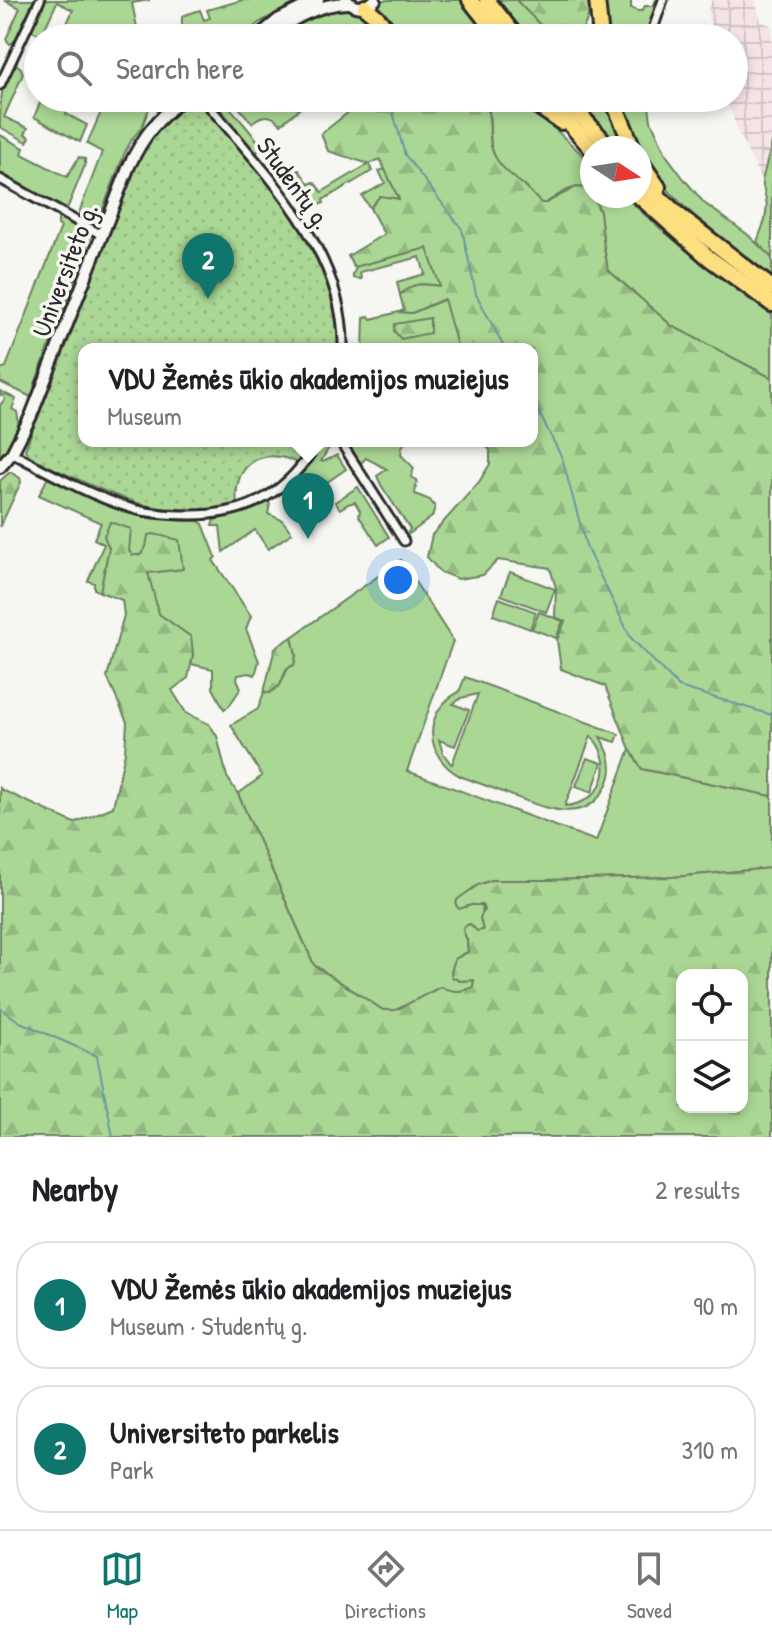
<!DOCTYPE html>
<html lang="en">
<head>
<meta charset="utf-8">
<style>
  :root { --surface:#fff; --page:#f2f2f2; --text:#202124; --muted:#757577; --line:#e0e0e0; --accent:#0f766e }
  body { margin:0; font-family:"Patrick Hand",sans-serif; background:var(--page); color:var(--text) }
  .controls { position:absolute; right:24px; bottom:24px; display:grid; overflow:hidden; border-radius:16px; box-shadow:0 4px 12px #0003 }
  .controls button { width:72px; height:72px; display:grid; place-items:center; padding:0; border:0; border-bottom:2px solid var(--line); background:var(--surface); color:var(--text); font:40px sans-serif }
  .compass { position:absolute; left:580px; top:136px; width:72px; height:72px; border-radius:50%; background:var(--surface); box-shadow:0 4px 12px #0003; rotate:102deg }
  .you { position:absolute; left:398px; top:580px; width:28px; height:28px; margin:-20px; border:6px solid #fff; border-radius:50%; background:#1a73e8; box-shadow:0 0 0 12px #1a73e833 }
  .badge { display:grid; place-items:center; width:52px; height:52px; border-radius:50%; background:var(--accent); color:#fff; font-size:26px; font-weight:700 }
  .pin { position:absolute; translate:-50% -66px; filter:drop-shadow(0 2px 4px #0008) }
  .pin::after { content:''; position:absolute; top:42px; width:28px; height:24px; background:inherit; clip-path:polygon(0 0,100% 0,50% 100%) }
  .popup { position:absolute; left:78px; top:343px; width:460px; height:104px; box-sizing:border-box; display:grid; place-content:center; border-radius:16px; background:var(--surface); filter:drop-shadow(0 2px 6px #0005); font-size:26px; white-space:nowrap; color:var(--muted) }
  .popup b { font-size:30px; color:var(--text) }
  .popup::after { content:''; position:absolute; left:50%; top:100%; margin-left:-16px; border:16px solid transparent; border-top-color:var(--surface) }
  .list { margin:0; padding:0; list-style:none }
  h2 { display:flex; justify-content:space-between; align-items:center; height:104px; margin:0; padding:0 32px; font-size:34px }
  h2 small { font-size:26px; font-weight:400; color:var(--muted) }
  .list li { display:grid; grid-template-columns:52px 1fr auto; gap:24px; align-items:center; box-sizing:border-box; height:128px; margin:0 16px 16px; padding:0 16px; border:2px solid var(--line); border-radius:32px }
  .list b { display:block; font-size:30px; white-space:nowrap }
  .list p { margin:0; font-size:26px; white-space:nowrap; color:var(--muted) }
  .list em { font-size:26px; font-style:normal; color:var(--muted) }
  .icon { flex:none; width:44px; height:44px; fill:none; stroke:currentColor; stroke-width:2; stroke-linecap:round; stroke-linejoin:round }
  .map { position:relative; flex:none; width:772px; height:1137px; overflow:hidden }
  .search { position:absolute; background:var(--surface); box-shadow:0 4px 12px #0003; left:24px; right:24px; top:24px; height:88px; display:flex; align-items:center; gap:20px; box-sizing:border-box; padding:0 28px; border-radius:44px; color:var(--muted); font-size:30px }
  .sheet { height:392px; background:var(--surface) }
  nav { display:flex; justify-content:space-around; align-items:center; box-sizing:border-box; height:112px; border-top:2px solid var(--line); background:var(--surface); font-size:22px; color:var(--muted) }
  nav a { display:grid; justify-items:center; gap:4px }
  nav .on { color:var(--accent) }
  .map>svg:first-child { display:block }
  .industrial { fill:url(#industrial-grid) }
  .green { fill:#abd795; stroke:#6b8160; stroke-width:2; fill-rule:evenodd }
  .forest { fill:url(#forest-firs); stroke:#6b8160; stroke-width:2; fill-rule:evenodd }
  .park { fill:url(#park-dots); stroke:#6b8160; stroke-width:2 }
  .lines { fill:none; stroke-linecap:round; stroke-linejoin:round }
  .stream { stroke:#6898a0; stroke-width:2 }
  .street-casing { stroke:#2b2b2b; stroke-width:13 }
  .secondary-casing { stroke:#2b2b2b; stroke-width:16 }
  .highway-casing { stroke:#2b2b2b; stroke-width:20 }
  .street { stroke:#f6f6f2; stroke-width:7 }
  .secondary { stroke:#f6f6f2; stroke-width:10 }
  .highway { stroke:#fedf80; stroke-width:14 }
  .labels { text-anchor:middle; stroke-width:7; stroke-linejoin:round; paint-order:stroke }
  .street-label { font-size:26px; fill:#2b2b2b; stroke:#f6f6f2 }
</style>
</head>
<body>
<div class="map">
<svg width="772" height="1137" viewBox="0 0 772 1137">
  <defs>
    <pattern id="industrial-grid" width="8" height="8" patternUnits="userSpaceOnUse" patternTransform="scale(2)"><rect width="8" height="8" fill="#f5e4e7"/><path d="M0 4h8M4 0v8" fill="none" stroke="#d2c4c6"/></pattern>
    <pattern id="forest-firs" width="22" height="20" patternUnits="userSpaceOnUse" patternTransform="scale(2)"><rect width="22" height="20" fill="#abd795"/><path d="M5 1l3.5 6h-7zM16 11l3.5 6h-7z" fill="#93b981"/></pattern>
    <pattern id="park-dots" width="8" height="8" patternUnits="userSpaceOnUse" patternTransform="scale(2)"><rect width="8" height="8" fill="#abd795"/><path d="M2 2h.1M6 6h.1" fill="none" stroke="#93b981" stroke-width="1.8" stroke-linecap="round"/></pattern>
  </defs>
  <rect width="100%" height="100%" fill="#f6f6f2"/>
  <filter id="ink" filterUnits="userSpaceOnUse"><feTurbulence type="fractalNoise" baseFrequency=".0125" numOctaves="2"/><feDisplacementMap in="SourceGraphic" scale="16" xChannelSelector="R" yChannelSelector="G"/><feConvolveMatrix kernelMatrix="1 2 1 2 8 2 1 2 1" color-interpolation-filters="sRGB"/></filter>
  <g filter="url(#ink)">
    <polygon class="industrial" points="712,0 755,0 761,22 772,25 772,142 762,181 738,132 726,98 734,98 734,38 716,38 714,33 708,17 708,9"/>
    <g class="green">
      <polygon points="4,0 34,0 14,42 10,44 6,39 20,8"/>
      <polygon points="43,0 150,0 132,3 138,32 148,38 64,38 61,37 73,10 57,2 45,28 50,31 48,36 43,36 32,31 30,27"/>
      <polygon points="243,0 303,0 260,22 239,38 182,37 182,16 200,10 204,20 210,18 207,10"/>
      <polygon points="379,0 461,0 490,38 402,38 380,12 377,6"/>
      <polygon points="497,0 516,0 553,38 526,38"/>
      <polygon points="605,0 631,0 631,8 637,11 642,11 645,6 653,6 656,0 660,0 647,38 606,38"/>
      <polygon points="344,7 368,14 388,38 377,38 370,30 312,36 310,38 295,37 292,31 294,25 314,16"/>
      <path d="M 16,64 L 21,68 L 23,74 L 4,117 L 28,128 L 25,134 L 30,137 L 27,142 L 0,127 C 0,106 0,79 16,64 Z"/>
      <polygon points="42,98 58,98 64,101 62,107 68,110 66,114 87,125 80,142 34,117"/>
      <polygon points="107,98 153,98 142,127 132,139 125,152 97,224 94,226 77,218 102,152 87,144"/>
      <polygon points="212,98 222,98 263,147 256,153"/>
      <path d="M 231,98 L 300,98 L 305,104 L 281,124 C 272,114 262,113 252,123 Z"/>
      <path d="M 443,98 L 512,98 L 538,113 L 592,164 L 592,192 C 577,180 560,194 546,203 L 541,203 L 524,185 L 508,175 L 497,162 L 491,146 L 489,109 L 480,100 C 463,109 457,112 443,98 Z"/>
      <polygon points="574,98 608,98 629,148 618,148"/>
      <path d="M 617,98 L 648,98 L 651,121 L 667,156 L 684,179 L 704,203 L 747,234 L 772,258 L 772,276 C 723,242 673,204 640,154 L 640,148 L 637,148 Z"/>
      <polygon points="0,135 24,148 22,154 67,177 79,157 85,159 85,165 67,209 62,209 0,174"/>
      <polygon points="369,164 372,171 323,200 324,203 318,205 293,172 299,170 309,184 314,182 322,192"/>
      <polygon points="385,169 399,199 380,196 370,208 362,196 385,183 379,171"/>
      <path d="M 594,196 L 624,196 C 671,239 719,279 772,315 L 772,378 L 672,326 L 608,270 L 604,248 L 600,212 Z"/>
      <polygon points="63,218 94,236 94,240 82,270 79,269 34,386 36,387 31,397 29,396 0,382 0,369 6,367 61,227 58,225 58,219"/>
      <path d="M 427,248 L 441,286 C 422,283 415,282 400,295 L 397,282 L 425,274 L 420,257 L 360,272 L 361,279 L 353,278 L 353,274 L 357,266 Z"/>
      <polygon points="445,299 458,349 363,349 364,318 369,316 371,319 399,312 412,313"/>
      <path d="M 0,391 L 16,399 L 12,409 L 17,412 C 22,431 10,445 0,460 L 0,405 L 5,399 L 4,396 L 0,395 Z"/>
      <polygon points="323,441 333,441 321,461 323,462 337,455 346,469 316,490 328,509 305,525 296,507 297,494 289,495 285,491 310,462"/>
      <polygon points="345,441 406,441 402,447 401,455 414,468 411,477 417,480 415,494 430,500 435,507 432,517 409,534 408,532 410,529 381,485 377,476 387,469 366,458 361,463"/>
      <path d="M 48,477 C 100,502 139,522 198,521 L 203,524 L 216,557 L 213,560 L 251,616 L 246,629 L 259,661 L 255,675 L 249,673 L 238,675 L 237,679 L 241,688 L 229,706 L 224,709 L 213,688 L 213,669 L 191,664 L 193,655 L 191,637 L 159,614 L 149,581 L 146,547 L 140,555 L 132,556 L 129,551 L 109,548 L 100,592 L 94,589 L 94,583 L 88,581 L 104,544 L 94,539 L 101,523 L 39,495 Z"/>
      <polygon points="358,487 389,537 378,545 359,516 360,511 355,502 348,504 340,509 335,502"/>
      <polygon points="267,502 270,504 268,514 282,520 292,533 268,549 255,530 223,552 220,526 212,526 214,520 252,509"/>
      <path d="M 401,560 L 453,641 L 407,771 L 596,841 L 630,749 L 642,769 L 772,796 L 772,868 L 673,877 L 546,880 L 492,880 L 479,885 L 457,900 L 459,908 L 471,905 L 482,905 L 483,929 L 477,932 L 470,924 L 465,926 L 463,930 L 467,940 L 468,952 L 461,955 L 460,981 L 474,980 L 473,987 C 461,993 452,992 440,987 L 396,1011 L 383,1010 L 314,965 L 238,794 L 262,776 L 231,725 L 258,709 L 264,692 L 270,693 L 280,685 L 288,668 L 294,665 L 296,655 L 292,637 Z"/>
      <polygon points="510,572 555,589 546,612 501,595"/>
      <polygon points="499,598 536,612 530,629 493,615"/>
      <polygon points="539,612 563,621 556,638 532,629"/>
      <path d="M 465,677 L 619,734 L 616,742 L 600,737 C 610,752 615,768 607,784 C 588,827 545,808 513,796 C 496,789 478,783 460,776 C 424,757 422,711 459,692 ZM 478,694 L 452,764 L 451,764 L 443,753 L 439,740 L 455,746 L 469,710 L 453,704 L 461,698 ZM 591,736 C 617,763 604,803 565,806 Z"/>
      <polygon points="587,758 602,763 592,792 576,786"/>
    </g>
    <g class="forest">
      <path d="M 516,0 L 590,0 C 590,14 586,28 575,38 L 553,38 Z"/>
      <polygon points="354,23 370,30 377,38 310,38 311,36"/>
      <path d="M 354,98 L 443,98 C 457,112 463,109 480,100 L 485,102 C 492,116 488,131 491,146 C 496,165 509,173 523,185 C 529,190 535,197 541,203 L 546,203 L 576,187 L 590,189 L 600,212 L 604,248 L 608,270 L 672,326 L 772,378 L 772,796 L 642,769 L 630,749 L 605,686 L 561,669 L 557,640 L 565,621 L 555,617 L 556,588 L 550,568 L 498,560 L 483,575 L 458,579 L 440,572 L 427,557 L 432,535 L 479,482 L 490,464 L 490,450 L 482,441 L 532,441 L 532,349 L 458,349 L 444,299 L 412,313 L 399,312 L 404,310 L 400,295 C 415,281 422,284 440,286 L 427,248 L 354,267 L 348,256 L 384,234 L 370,208 L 380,196 L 399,199 L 380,159 L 369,164 L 328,151 L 321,134 L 350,111 L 346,104 Z"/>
      <polygon points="772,142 772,258 757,242 765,220 767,205 762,181"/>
      <polygon points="430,318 430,333 401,339 394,331 395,324"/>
      <polygon points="10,472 20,478 21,482 0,527 0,481"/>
      <path d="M 110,522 L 131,529 L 129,551 L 132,555 L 141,555 L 146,547 L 148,535 L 154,534 L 179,540 L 183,569 L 148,573 L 159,614 L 191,637 L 193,655 L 188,678 L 172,690 L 186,713 L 209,724 L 217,736 L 227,777 L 238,794 L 314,965 L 383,1010 L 396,1010 L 440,987 C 452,992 461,993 473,987 L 474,980 L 460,981 L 452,977 L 451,972 L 455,959 L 468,952 L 467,940 L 463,930 L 465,926 L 470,924 L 477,931 L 483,930 L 480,918 L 484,910 L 482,905 L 471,905 L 459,909 L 456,905 L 457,900 L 462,896 L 478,885 L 492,880 L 546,880 L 673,877 L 772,868 L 772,1137 L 0,1137 L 0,788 L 2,790 L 74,823 L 113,807 L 125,752 L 127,722 L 107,677 L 124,615 L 122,600 L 100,592 L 109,548 L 104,536 ZM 682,975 L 742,975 L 742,1107 L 682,1107 Z"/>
      <polygon points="292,637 296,655 294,665 287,668 280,685 270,693 264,692 275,648"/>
    </g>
    <path class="park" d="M 186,104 L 197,105 L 205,108 C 262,175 339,255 338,349 L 84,349 L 84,441 L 311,441 L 297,463 C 263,445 232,465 237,503 C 225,505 212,510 200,510 C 150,514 112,494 68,475 C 55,469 32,462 25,450 L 136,163 L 155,133 Z"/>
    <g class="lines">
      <g class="stream">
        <polyline points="389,98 405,155 462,229 476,294 505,349"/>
        <polyline points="532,399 562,458 587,549 631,638 679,687 772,715"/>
        <polyline points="0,1008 20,1022 97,1056 113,1137"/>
      </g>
      <defs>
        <g id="street">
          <polyline points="650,38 663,0"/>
          <polyline points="0,85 40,0"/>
          <path d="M 202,98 C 261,168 346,250 343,349"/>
          <polyline points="0,179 102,235"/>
          <polyline points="340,441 404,541"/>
          <path d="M 12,453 C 50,473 89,495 130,508 C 150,514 171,515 191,515 C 250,515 289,492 318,441"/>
        </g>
        <g id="secondary">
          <path d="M 346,0 C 355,9 366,9 375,0"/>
          <polyline points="256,38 278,20 318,0"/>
          <path d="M 264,38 C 289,22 318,3 348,3"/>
          <path d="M 0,467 L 12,453 L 31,416 L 129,166 C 144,135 157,119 184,98"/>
        </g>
        <g id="highway">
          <polyline points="470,0 500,38"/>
          <polyline points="487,0 517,38"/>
          <polyline points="597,0 601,38"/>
          <polyline points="365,7 377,17 395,38"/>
          <polyline points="525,98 561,122"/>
          <polyline points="547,98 592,149"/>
          <polyline points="565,98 610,148"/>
          <polyline points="612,98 633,148"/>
          <polyline points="640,161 658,187"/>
          <polyline points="640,179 677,214 772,288"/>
          <polyline points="639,196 709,258 772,304"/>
        </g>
      </defs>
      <use href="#street" class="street-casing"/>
      <use href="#secondary" class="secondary-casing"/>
      <use href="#highway" class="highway-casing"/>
      <use href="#street" class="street"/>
      <use href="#secondary" class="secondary"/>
      <use href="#highway" class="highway"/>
    </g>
  </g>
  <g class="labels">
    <g class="street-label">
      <text transform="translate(294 183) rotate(54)" y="9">Studentų g.</text>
      <text transform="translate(65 270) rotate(-69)" y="9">Universiteto g.</text>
    </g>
  </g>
</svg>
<div class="controls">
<button><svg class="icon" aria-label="locate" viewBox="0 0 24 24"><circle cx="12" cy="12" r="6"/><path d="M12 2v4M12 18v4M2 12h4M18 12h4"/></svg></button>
<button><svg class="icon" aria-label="layers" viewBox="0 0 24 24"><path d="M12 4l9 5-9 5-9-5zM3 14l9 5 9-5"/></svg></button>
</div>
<svg class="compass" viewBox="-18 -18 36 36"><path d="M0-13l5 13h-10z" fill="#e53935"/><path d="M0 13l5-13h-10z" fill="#757577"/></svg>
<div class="you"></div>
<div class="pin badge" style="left:308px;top:539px">1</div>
<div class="popup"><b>VDU Žemės ūkio akademijos muziejus</b>Museum</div>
<div class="pin badge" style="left:208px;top:299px">2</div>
<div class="search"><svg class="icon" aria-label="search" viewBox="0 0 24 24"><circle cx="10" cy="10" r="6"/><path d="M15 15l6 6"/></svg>Search here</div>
</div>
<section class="sheet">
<h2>Nearby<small>2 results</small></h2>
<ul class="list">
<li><span class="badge">1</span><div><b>VDU Žemės ūkio akademijos muziejus</b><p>Museum · Studentų g.</p></div><em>90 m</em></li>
<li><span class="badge">2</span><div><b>Universiteto parkelis</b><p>Park</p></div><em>310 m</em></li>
</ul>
</section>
<nav>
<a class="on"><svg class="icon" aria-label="map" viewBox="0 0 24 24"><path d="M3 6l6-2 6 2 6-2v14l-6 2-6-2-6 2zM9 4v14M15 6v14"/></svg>Map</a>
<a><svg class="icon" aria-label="directions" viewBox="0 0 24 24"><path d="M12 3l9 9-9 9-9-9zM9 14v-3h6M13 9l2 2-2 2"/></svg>Directions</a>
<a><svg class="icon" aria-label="saved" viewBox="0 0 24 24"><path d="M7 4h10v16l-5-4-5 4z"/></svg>Saved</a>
</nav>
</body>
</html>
